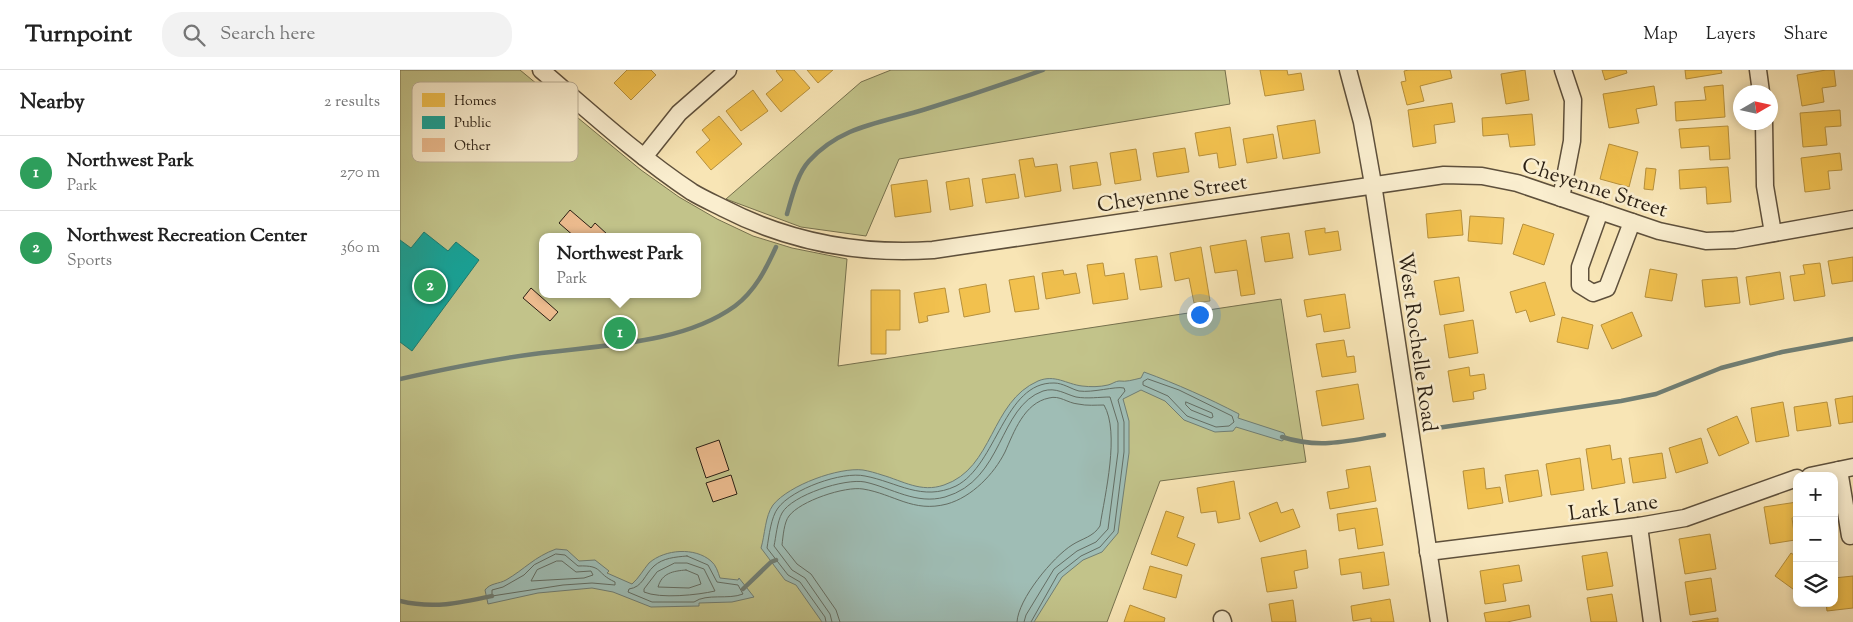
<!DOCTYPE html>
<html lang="en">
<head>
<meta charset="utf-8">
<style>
  :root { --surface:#fff; --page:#f2f2f2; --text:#222; --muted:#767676; --line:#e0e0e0; --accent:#ea580c }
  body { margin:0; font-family:"Sorts Mill Goudy",serif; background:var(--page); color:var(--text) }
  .controls { position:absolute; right:15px; bottom:15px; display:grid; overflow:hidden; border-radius:10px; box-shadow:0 2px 8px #0003 }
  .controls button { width:45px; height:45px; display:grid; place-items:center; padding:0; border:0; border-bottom:1px solid var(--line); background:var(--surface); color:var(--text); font:25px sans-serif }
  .compass { position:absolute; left:1333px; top:15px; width:45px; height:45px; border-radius:50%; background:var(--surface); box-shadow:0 2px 8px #0003; rotate:81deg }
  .you { position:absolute; left:799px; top:244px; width:18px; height:18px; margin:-12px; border:4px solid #fff; border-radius:50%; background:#1a73e8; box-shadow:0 0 0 8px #1a73e833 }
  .badge { display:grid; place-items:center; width:32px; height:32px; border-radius:50%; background:var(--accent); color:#fff; font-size:16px; font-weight:700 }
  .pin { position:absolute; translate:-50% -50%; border:2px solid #fff; box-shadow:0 1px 5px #0006 }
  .popup { position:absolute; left:139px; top:163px; width:162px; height:65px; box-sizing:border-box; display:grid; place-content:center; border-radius:10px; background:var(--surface); filter:drop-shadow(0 1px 4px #0005); font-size:16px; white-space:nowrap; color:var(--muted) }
  .popup b { font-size:19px; color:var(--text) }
  .popup::after { content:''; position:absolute; left:50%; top:100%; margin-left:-10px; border:10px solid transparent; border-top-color:var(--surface) }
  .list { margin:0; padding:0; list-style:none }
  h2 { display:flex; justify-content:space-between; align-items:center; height:65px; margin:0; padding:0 20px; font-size:21px }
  h2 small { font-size:16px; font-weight:400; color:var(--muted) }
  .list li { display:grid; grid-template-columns:32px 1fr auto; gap:15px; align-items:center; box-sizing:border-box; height:75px; padding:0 20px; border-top:1px solid var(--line) }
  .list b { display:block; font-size:19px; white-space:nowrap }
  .list p { margin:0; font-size:16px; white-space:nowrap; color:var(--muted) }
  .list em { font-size:16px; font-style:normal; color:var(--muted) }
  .icon { flex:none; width:28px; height:28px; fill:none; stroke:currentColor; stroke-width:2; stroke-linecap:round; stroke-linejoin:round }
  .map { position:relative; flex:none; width:1453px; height:552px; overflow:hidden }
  header { display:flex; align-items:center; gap:30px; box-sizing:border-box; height:70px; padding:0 25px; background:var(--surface); border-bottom:1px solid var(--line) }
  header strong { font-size:24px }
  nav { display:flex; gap:28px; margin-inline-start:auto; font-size:18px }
  .search { width:350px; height:45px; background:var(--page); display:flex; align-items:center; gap:12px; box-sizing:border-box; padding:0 18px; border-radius:20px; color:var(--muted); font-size:19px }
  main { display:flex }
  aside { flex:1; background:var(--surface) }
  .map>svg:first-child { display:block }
  .green { fill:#c2c38a; stroke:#76714e; fill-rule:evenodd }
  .water { fill:#9fbdb5; stroke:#707e74 }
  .homes { fill:#f2c14e; stroke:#b6903c }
  .public { fill:#17a398; stroke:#1d7b70 }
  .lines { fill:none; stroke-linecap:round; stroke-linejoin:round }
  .shore { stroke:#646e64; stroke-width:1 }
  .stream { stroke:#707e74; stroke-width:4.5 }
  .building { fill:#ecbb8e; stroke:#2a1f13 }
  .minor-casing { stroke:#5e503c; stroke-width:19 }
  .minor { stroke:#faeecf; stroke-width:16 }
  .labels { text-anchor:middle; stroke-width:5; stroke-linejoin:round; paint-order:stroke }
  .street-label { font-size:21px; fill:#2a1f13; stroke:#faeecf }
  .key { fill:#faeecf; stroke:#bcb097; stroke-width:1 }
  .key-label { font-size:14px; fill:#2a1f13 }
</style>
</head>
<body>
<header>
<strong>Turnpoint</strong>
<div class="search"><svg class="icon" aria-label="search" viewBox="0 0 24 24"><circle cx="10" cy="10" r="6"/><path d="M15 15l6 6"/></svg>Search here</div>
<nav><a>Map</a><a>Layers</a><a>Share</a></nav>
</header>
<main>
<aside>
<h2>Nearby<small>2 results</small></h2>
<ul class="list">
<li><span class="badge" style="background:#2e9e5b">1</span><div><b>Northwest Park</b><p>Park</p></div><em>270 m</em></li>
<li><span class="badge" style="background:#2e9e5b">2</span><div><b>Northwest Recreation Center</b><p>Sports</p></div><em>360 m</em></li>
</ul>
</aside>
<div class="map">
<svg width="1453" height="552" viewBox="0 0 1453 552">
  <rect width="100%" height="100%" fill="#f8e5b5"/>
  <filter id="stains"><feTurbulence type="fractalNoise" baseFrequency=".004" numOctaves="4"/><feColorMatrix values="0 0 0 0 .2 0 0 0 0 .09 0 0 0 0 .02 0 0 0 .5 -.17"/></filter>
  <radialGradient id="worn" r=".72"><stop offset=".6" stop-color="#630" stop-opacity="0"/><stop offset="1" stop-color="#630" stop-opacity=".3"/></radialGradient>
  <g class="green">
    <path d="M 0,0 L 120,0 L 241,100 L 279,127 L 317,149 L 353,166 L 392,178 L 447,189 L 438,296 L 881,229 L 906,392 L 760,411 L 707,552 L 0,552 ZM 142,167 L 298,167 L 298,224 L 142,224 Z"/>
    <polygon points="491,0 825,0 830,34 499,89 466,166 401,157 326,129 461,12"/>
  </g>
  <g class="water">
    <path d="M 744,302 C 777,314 808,328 839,344 L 838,348 L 884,363 L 886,368 L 882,371 L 836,357 L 833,361 L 815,362 L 784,350 L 765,331 L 741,320 L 723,329 L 729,351 L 729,383 L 718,463 L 702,482 L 683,490 L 662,507 L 634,552 L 422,552 L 396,515 L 385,510 L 361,478 C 365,465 365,446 373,435 C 389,415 439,397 463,400 C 469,401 476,403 482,405 C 503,411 521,423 544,415 C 594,398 590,332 638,311 C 655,304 666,314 682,316 C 690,317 700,317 708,315 C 712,314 716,311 719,311 C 727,312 732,310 741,308 Z"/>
    <path d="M 156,479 L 167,480 L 179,491 L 195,490 L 209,501 L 207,503 L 232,514 C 239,508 243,500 249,493 C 265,479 295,477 311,491 C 316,495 318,502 320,508 L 338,510 L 339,508 L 354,527 L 332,532 L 299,533 L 299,536 L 251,537 L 213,522 L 192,518 L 138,523 L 88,534 L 85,520 C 90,513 99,514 106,510 C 125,499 134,487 156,479 Z"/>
  </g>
  <g class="homes">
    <polygon points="227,0 251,0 256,5 231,30 214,13"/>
    <polygon points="377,0 394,0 410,18 381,42 366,24 383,10 376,1"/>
    <polygon points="407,0 433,0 418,13"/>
    <polygon points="860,0 887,0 888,5 901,3 904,20 865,26"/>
    <polygon points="1009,0 1050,0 1052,8 1020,16 1024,31 1007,35 1001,12 1006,11 1004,1"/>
    <polygon points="1125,0 1129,30 1106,34 1101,4"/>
    <polygon points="1202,0 1226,0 1227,3 1205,10"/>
    <polygon points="1285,0 1321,0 1322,3 1286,9"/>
    <polygon points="1426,0 1434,0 1436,16 1422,18 1424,32 1402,36 1397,5"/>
    <polygon points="1323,15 1325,47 1276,51 1275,32 1306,30 1304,17"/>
    <polygon points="1254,16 1257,35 1236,39 1239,53 1209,58 1203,24"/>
    <polygon points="353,20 368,41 341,61 326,41"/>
    <polygon points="1052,33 1055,52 1034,55 1036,73 1013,77 1008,40"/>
    <polygon points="1440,40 1441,56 1425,57 1427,75 1403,77 1400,43"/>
    <polygon points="1132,44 1135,75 1110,77 1108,64 1083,66 1082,48"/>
    <polygon points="319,46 342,74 311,100 296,82 310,70 302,60"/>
    <polygon points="915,50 920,83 883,89 877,56"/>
    <polygon points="1328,56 1330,89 1310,90 1309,76 1281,78 1279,59"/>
    <polygon points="830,57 836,95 819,98 817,83 799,86 795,63"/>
    <polygon points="873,64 877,88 847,93 843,69"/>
    <polygon points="1209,74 1238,82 1229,117 1200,109"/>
    <polygon points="785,78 789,102 757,107 753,83"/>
    <polygon points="736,79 741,110 715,114 710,83"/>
    <polygon points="1440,83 1442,100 1428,101 1430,119 1405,122 1401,88"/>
    <polygon points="633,88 635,97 657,94 661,121 625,127 619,90"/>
    <polygon points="697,92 701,115 673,119 670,96"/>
    <polygon points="1328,97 1331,132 1307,134 1306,117 1280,119 1279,100"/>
    <polygon points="1246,98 1256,99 1253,120 1244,119"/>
    <polygon points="615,104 619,128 586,133 582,109"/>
    <polygon points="569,108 573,136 550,140 546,112"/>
    <polygon points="527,110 531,142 495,147 491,115"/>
    <polygon points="1061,140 1063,165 1028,168 1026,144"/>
    <polygon points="1070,146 1104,148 1102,174 1068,171"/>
    <polygon points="1123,154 1154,164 1144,195 1113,184"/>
    <polygon points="925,158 925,163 938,161 941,180 909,185 905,161"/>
    <polygon points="889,163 893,188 865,192 861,167"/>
    <polygon points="846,170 855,224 841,226 837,200 815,203 810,176"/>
    <polygon points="801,177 810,231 794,233 789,208 775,211 770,183"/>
    <polygon points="757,186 762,217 740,220 735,189"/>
    <polygon points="1453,187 1453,211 1432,214 1428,191"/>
    <polygon points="703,193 705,206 724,203 728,229 693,234 687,195"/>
    <polygon points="1420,193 1425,226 1394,231 1390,206 1405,204 1403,195"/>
    <polygon points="1250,199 1277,204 1272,231 1245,227"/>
    <polygon points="663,200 664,205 676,203 680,223 646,229 642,203"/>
    <polygon points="1380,202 1384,229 1350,235 1346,207"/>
    <polygon points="634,206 639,239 615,242 609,210"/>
    <polygon points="1059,207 1064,241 1040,245 1034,211"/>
    <polygon points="1337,207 1340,233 1305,237 1302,210"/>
    <polygon points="1145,212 1155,245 1130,252 1126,240 1116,243 1110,222"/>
    <polygon points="586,214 590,242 564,247 559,219"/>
    <polygon points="545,218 549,242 527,246 528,251 519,253 514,223"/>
    <polygon points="471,220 500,220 500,260 486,260 486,284 471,284"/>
    <polygon points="945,224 950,258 924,262 921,244 907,247 904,230"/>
    <polygon points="1232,242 1242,266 1212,279 1201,255"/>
    <polygon points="1162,247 1193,255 1188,279 1157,272"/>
    <polygon points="1073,250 1078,283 1049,288 1044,255"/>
    <polygon points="944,270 947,287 954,286 956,302 922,307 916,274"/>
    <polygon points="1069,297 1070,306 1084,304 1086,319 1073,322 1074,329 1053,332 1048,301"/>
    <polygon points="958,314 964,349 922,356 916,321"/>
    <polygon points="1453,326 1453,352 1439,354 1435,329"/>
    <polygon points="1383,332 1389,366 1356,372 1351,338"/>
    <polygon points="1427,332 1431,356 1397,361 1394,337"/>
    <polygon points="1337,346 1349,373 1319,386 1307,359"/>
    <polygon points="1301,368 1308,393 1276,403 1269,378"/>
    <polygon points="1210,375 1212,390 1221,388 1225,413 1192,419 1186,379"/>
    <polygon points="1262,383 1266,408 1233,413 1229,388"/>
    <polygon points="1180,388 1184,420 1151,425 1146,394"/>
    <polygon points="970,396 976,431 930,439 927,422 949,418 946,400"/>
    <polygon points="1084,398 1086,419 1100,417 1103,433 1068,439 1063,401"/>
    <polygon points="1138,400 1142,426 1109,432 1105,405"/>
    <polygon points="834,411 840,449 818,453 816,441 801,443 797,418"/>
    <polygon points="877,432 881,443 893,439 900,457 860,472 849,443"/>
    <polygon points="1397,432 1397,447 1392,448 1395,470 1370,474 1364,437"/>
    <polygon points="977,438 983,475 958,479 955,458 939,461 937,444"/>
    <polygon points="766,441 784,447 777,467 795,474 787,496 751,484"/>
    <polygon points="1310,464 1316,499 1285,504 1279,469"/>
    <polygon points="906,480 908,498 894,501 897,518 867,522 861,488"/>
    <polygon points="984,482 989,515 963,519 961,502 941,505 939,489"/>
    <polygon points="1207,482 1213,516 1187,520 1182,486"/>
    <polygon points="1391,483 1397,487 1397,522 1375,506"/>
    <polygon points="1119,495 1122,511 1103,514 1106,531 1085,534 1080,501"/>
    <polygon points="750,496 782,505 776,528 743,519"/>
    <polygon points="1453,506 1453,538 1427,541 1426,533 1434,533 1434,508"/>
    <polygon points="1311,508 1316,541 1290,545 1285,512"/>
    <polygon points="1212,524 1217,552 1191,552 1187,528"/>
    <polygon points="990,529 994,552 971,552 971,548 953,551 951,536"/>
    <polygon points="893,530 896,552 872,552 869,534"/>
    <polygon points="730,535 765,548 764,552 724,552"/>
    <polygon points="1129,535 1131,547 1107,552 1086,552 1084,543"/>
    <polygon points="1318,548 1318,552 1292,552"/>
  </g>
  <polygon class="public" points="24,162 48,181 56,172 79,190 12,281 0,272 0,170 11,178"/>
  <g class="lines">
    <g class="shore">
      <polygon points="748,309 779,320 832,346 834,352 829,356 816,357 787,346 768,326 743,315 743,312"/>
      <polygon points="786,332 812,343 813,347 811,348 791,340 786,335"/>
      <path d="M 156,484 L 165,485 L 178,496 C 204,495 195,503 215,512 L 215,515 L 192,513 L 163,515 L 92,526 L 92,520 L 103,517 L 124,505 L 134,495 Z"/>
      <path d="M 287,486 L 308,495 L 317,512 L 338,515 L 343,524 C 328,530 307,523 294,532 L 252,532 L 228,522 L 229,519 C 243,517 244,505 254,496 C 263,488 275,487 287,486 Z"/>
      <polygon points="157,491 162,491 176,502 191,501 193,505 184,508 131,511 137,500"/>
      <path d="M 275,493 L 287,493 L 304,499 L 315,521 C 298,525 260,529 244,522 L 244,519 L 257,502 Z"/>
      <path d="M 286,500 L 298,505 L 301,514 L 289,518 L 258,517 C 262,503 273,501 286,500 Z"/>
      <path d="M 426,552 L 425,547 L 400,512 L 388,505 L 367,478 C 369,466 371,447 378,438 C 392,419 442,401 465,406 C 497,412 522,432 556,416 C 597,395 604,312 654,313 C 663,313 671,319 679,321 C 693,323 715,316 724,318 L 725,321 L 718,330 L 724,352 L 724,382 L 714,461 L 700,477 L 681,486 L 658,504 L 631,552"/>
      <path d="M 432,552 L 430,544 L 405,508 L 392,500 L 374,476 C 376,467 377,452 382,443 C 392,425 445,408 465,412 C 492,418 516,435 545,427 C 604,410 598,337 643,321 C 656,317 665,324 676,327 C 687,329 700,327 710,327 L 718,353 L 718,382 L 708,459 L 696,472 L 677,481 L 654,499 L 626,545 L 624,552"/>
      <path d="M 440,552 L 436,540 L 411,504 L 397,494 L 382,475 C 383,467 384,452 389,446 C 400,431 445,416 463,419 C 494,424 513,443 547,434 C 572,427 594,404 605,382 C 614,362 624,333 649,328 C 660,325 667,333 678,334 C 687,336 696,335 704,335 C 720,363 705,424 700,456 C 693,467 683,468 672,475 C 653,487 618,529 617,552"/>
    </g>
    <g class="stream">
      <path d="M 387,144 C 392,127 397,104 409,91 C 442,55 482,53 526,39 C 565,27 604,14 643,0"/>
      <path d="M 0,309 C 45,299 89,290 134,284 C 199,275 281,275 335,236 C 355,221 366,199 376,177"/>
      <polyline points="1037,358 1221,331 1256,324 1321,298 1382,282 1453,269"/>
      <path d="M 882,367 C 920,379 946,371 984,365"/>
      <polyline points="343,519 371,492 376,490"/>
      <path d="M 0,531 C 33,539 60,533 92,526"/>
    </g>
  </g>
  <g class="building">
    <polygon points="170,140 191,158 195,153 208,165 207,167 175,167 159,153"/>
    <polygon points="131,218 158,242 150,251 123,228"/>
    <polygon points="319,370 329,400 306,408 296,378"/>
    <polygon points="331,405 337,424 313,432 306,413"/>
  </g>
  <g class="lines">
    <defs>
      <g id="minor">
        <path d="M 141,0 C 190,42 238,86 292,122 C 302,128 313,133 323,138 C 389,172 459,185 533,180 L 1044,105 L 1082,106 L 1117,113 L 1259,161 L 1306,171 L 1335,170 L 1453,149"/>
        <polyline points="948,0 962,52 973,114 1039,552"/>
        <polyline points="1358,0 1361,22"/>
        <polyline points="1364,52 1365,116 1373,163"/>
        <polyline points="244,87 279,43 328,0"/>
        <polyline points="1161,128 1172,71 1173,30 1163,0"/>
        <polyline points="1200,141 1180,197 1180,215 1193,223 1207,218 1232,152"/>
        <polyline points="1439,400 1450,466"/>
        <polyline points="1410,406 1453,397"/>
        <polyline points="1239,456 1252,552"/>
        <polyline points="1028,482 1239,456 1285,448 1397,408"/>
        <polyline points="822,549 823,552"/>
      </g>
    </defs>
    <use href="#minor" class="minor-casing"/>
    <use href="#minor" class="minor"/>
  </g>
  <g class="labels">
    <g class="street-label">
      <text transform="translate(1195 117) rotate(18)" y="7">Cheyenne Street</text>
      <text transform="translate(772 123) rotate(-9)" y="7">Cheyenne Street</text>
      <text transform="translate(1018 272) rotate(82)" y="7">West Rochelle Road</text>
      <text transform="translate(1213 437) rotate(-8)" y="7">Lark Lane</text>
    </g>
  </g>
  <rect x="12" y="12" width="166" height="80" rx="8" class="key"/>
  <rect x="22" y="23" width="23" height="14" fill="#f2c14e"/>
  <rect x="22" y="46" width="23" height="13" fill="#17a398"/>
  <rect x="22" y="68" width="23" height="14" fill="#ecbb8e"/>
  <g class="key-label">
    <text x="54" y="35">Homes</text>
    <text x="54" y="57">Public</text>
    <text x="54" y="80">Other</text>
  </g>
  <rect width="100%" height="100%" filter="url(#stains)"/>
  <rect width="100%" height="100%" fill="url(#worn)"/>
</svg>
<div class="controls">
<button>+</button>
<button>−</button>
<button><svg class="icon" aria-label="layers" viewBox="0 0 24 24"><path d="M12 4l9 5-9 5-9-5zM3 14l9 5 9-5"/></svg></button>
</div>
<svg class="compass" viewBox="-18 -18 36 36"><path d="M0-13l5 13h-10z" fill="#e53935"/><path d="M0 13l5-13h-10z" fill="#767676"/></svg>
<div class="you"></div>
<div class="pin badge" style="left:220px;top:263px;background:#2e9e5b">1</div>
<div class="popup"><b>Northwest Park</b>Park</div>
<div class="pin badge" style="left:30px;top:216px;background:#2e9e5b">2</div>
</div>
</main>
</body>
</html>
